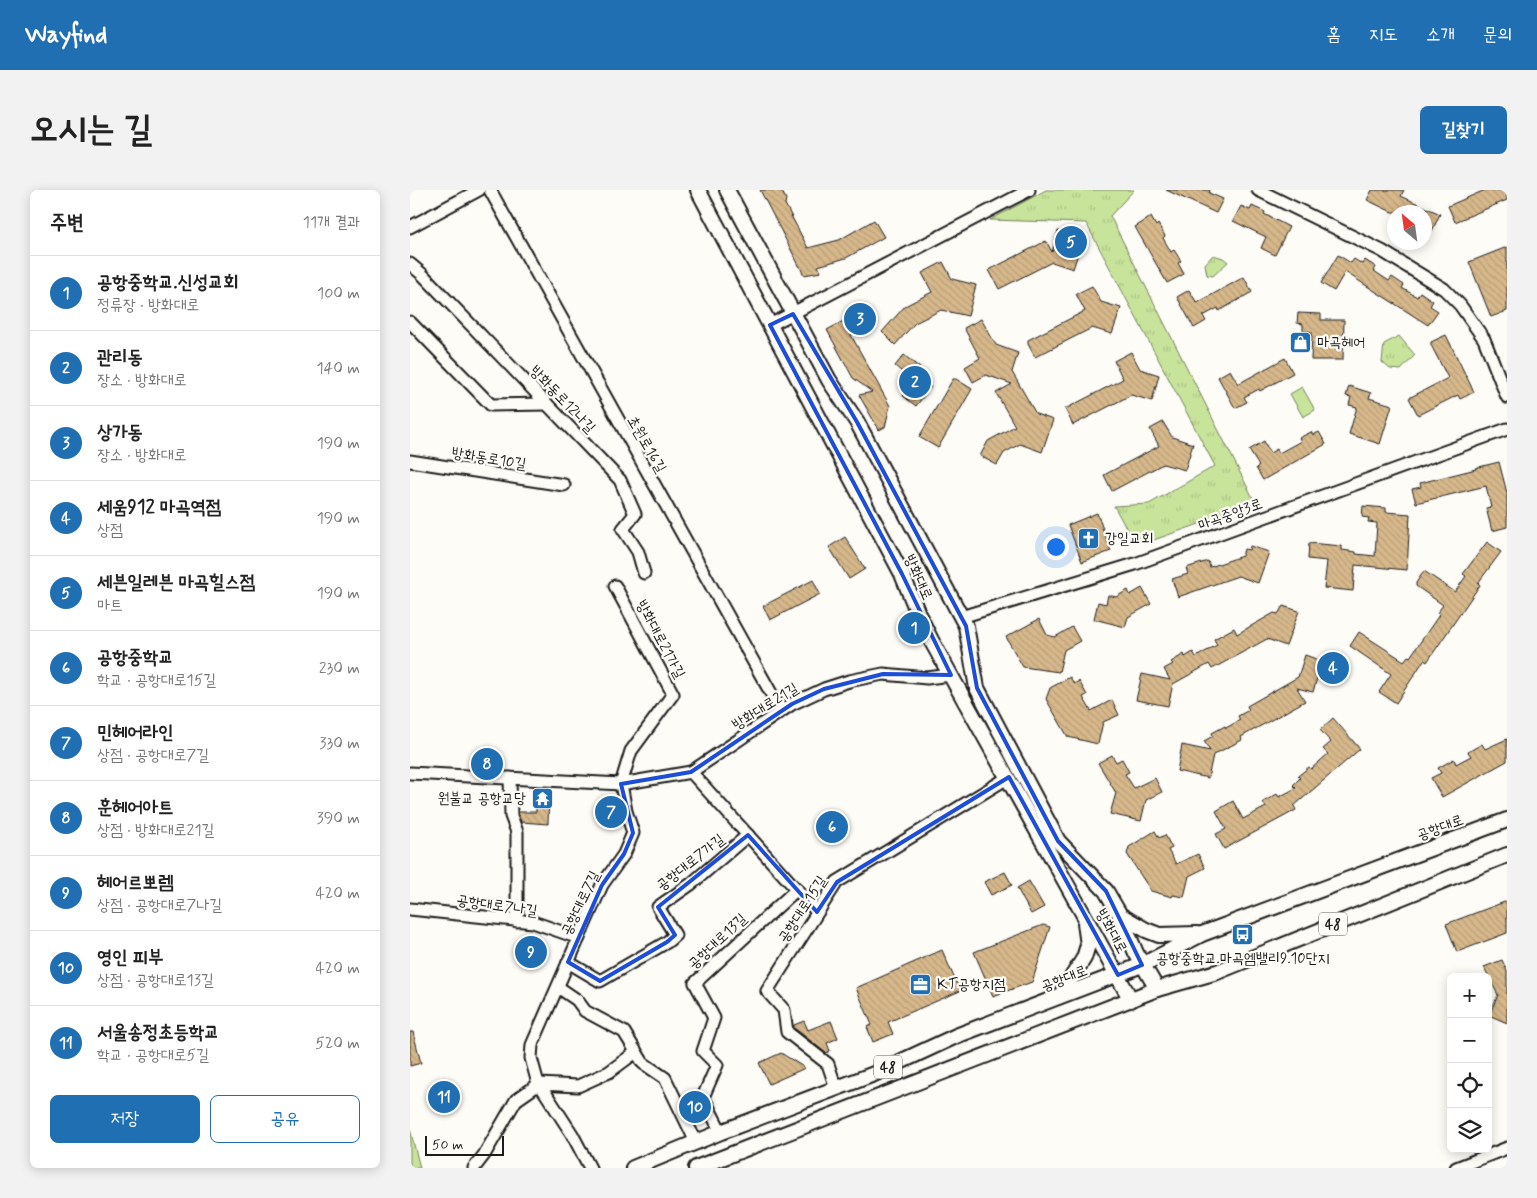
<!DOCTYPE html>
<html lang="ko">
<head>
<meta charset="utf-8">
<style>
  :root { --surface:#fff; --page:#f2f2f2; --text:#222; --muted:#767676; --line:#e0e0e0; --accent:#1f6fb2 }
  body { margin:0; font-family:Mynerve,"Poor Story",sans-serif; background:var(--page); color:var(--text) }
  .controls { position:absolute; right:15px; bottom:15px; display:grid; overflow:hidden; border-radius:8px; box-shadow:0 2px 12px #0003 }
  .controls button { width:45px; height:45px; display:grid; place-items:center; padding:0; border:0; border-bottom:1px solid var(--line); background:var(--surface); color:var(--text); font:25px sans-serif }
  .compass { position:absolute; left:977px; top:15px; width:45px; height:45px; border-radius:50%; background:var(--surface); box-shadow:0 2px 12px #0003; rotate:331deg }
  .scale { position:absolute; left:15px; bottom:12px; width:79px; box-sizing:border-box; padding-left:5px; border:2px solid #1c1c1c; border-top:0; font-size:14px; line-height:18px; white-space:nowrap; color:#1c1c1c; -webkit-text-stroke:4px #fdfcf7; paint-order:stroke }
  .you { position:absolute; left:645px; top:356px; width:18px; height:18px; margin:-12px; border:4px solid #fff; border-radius:50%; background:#1a73e8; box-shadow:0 0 0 8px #1a73e833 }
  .badge { display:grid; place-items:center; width:32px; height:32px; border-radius:50%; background:var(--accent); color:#fff; font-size:16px; font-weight:700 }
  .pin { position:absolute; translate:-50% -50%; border:2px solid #fff; box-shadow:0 1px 5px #0006 }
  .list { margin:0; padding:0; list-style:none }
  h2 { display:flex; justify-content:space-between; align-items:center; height:65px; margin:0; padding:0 20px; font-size:21px }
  h2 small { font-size:16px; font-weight:400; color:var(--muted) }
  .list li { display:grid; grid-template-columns:32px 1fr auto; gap:15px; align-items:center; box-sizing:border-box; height:75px; padding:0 20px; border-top:1px solid var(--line) }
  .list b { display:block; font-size:19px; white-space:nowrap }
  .list p { margin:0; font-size:16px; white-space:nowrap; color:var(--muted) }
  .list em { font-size:16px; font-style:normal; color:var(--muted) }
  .actions { display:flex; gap:10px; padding:15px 20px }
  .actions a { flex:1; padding:11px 0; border:1px solid var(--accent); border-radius:8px; text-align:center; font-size:18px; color:var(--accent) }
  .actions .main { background:var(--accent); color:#fff }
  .icon { flex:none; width:28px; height:28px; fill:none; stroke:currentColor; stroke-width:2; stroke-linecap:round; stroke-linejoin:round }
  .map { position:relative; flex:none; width:1097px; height:978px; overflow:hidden; border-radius:8px }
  header { display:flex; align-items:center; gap:30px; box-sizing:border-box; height:70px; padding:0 25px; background:var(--accent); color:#fff }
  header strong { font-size:24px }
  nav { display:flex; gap:28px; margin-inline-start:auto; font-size:18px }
  .intro { display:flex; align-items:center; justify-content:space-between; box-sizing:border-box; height:120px; padding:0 30px }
  h1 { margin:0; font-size:35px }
  .button { padding:12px 22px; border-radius:8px; background:var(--accent); color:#fff; font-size:18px; font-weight:700 }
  main { display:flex; gap:30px; padding:0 30px }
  aside { flex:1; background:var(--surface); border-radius:8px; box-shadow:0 2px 12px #0003 }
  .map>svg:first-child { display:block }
  .grass { fill:#c8e49b; stroke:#72805c }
  .park { fill:url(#park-tufts); stroke:#72805c }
  .building { fill:url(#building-back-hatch); stroke:#1c1c1c }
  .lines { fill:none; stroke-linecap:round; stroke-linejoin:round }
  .minor-casing { stroke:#1c1c1c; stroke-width:15 }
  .major-casing { stroke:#1c1c1c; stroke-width:18 }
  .minor { stroke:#fdfcf7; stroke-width:11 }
  .major { stroke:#fdfcf7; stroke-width:14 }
  .marked { fill:none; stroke:#1d4ed8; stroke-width:4; stroke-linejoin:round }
  .labels { text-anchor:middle; stroke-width:4.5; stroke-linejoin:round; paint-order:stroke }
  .shield { fill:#fdfcf7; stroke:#605f5e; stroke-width:1 }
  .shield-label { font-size:14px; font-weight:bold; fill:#1c1c1c }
  .poi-label { font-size:15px; fill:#1c1c1c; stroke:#fdfcf7; text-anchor:start }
  .street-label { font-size:15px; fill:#1c1c1c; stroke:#fdfcf7 }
</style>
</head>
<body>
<header>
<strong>Wayfind</strong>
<nav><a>홈</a><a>지도</a><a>소개</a><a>문의</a></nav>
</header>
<div class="intro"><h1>오시는 길</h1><a class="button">길찾기</a></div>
<main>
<aside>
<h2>주변<small>11개 결과</small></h2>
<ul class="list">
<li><span class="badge">1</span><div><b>공항중학교.신성교회</b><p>정류장 · 방화대로</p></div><em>100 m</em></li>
<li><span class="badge">2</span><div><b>관리동</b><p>장소 · 방화대로</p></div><em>140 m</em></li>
<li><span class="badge">3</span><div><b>상가동</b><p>장소 · 방화대로</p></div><em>190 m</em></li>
<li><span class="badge">4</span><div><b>세움912 마곡역점</b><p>상점</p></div><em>190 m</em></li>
<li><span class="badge">5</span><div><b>세븐일레븐 마곡힐스점</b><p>마트</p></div><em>190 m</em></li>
<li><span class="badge">6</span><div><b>공항중학교</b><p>학교 · 공항대로15길</p></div><em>230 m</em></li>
<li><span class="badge">7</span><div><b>민헤어라인</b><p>상점 · 공항대로7길</p></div><em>330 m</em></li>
<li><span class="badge">8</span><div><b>훈헤어아트</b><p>상점 · 방화대로21길</p></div><em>390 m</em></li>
<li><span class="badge">9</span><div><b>헤어르뽀렘</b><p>상점 · 공항대로7나길</p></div><em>420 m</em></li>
<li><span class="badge">10</span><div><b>영인 피부</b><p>상점 · 공항대로13길</p></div><em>420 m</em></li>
<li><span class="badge">11</span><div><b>서울송정초등학교</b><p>학교 · 공항대로5길</p></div><em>520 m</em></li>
</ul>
<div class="actions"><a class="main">저장</a><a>공유</a></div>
</aside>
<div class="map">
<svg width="1097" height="978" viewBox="0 0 1097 978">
  <defs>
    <pattern id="park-tufts" width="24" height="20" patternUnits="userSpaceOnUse" patternTransform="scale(1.25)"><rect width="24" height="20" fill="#c8e49b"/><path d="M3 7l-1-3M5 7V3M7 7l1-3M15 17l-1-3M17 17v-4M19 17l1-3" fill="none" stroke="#abc385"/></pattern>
    <pattern id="building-back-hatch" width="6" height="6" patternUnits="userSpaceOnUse" patternTransform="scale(1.25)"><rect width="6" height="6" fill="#d7b88b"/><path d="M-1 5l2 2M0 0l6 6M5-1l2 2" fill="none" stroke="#b89e77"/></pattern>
  </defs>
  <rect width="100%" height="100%" fill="#fdfcf7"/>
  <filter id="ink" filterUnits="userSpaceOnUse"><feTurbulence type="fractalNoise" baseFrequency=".02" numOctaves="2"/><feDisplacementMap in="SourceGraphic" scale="10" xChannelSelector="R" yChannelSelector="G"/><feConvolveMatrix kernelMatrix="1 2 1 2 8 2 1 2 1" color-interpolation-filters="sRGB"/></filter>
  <g filter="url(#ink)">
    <g class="grass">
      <polygon points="892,197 905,220 893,227 880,204"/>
      <polygon points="0,939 10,978 0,978"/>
    </g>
    <g class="park">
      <polygon points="636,0 724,0 700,26 846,314 738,352 719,343 704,316 739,314 805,276 676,33 580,30"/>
      <polygon points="803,65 813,68 818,72 803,86 797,85 795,74"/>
      <polygon points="989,146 1005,165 991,180 980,179 972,172 974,154"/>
    </g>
    <g class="building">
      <polygon points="350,0 371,0 376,9 375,14 398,58 429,50 464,30 474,47 436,68 408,76 411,82 394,85"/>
      <polygon points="756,0 800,0 799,3 813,9 806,23"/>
      <polygon points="962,0 994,0 991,6 1030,24 1022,41 1014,38 1014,22 982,22 957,10"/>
      <polygon points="1075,0 1097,0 1097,10 1045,32 1038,16"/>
      <polygon points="831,16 840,20 842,16 855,22 854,24 879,37 865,65 851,58 856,47 823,31"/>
      <polygon points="741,27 746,36 748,34 755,46 753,48 761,62 764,60 771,71 768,73 774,84 757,93 725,37"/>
      <polygon points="648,41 673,48 663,79 642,72 589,99 579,80 636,51 642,62"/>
      <polygon points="1097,57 1097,121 1081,127 1059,72"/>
      <polygon points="928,65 941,73 944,69 952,74 955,70 966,77 964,81 979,91 982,87 994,95 992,98 1007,107 1010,102 1023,111 1020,116 1028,121 1018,135 935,82 924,101 911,93"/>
      <polygon points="533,72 542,89 566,95 558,126 531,120 505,133 485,155 472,142 495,116 522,102 512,83"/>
      <polygon points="834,87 842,102 809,121 808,118 793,126 796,131 784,138 767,107 779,100 787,113"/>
      <polygon points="682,96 691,112 711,118 702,144 682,138 625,167 618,154 618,150 675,121 666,104"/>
      <polygon points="452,116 466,131 441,145 480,216 475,237 469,240 449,205 462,202 443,188 417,140 437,129 436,126"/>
      <polygon points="888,123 911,124 911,130 934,130 933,170 901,170 902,142 893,141 893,134 887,133"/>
      <polygon points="571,129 586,155 608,163 602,182 626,224 643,230 632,262 610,254 594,263 587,275 570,266 578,251 605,236 586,203 602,194 576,185 563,192 555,177 570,168 554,138"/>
      <polygon points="1036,145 1064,202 1050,209 1048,205 1008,225 999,208 1038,188 1021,155 1021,152"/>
      <polygon points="721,162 730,179 749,185 742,211 721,205 663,235 655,219 713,189 704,171"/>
      <polygon points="494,165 510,178 505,184 521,197 506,216 493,206 496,202 493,199 497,194 492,190 496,185 485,176"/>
      <polygon points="875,168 883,183 850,201 849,199 834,207 837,212 825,218 808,187 820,180 828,194"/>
      <polygon points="543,189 546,189 562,199 528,258 509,247"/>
      <polygon points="939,196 961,203 959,208 982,215 970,254 939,244 947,217 939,215 941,207 936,206"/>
      <polygon points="753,232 762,247 783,254 775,280 753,274 702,301 694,285 749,256 740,239"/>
      <polygon points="901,242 903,245 909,242 916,254 853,290 846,278 849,276 839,260 854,251 860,263 867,259 869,263 891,251 889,248"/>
      <polygon points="1089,272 1097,303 1097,337 1082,341 1076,318 1081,317 1076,296 1006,313 1002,299 1011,297 1010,293 1066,279 1065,278"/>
      <polygon points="953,316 976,318 976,322 1000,324 997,380 945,375 943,401 914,398 917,371 898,369 899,353 932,356 932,360 946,362 946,364 965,366 967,333 958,332 959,328 952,327"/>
      <polygon points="687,323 701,361 672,372 658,335"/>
      <polygon points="435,347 455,379 439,389 419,357"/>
      <polygon points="1077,352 1091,362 1068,393 1070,395 1017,472 1014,470 986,513 969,502 981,484 940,456 949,442 994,471 998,466 1000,467 1029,425 1027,423 1033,415 1006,396 1006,393 1014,381 1045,402 1056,386 1053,384"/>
      <polygon points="840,356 859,362 848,393 828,386 768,407 762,389 778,384 776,378 798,371 800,377 832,366 834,359 839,360"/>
      <polygon points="403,390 410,404 360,430 353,416"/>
      <polygon points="732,398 741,414 718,427 715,437 684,429 688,412 696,414 698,405 706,407 718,400 720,405"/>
      <polygon points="873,416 889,421 876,456 857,449 802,479 799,474 763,494 758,516 726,510 732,484 760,490 754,479 763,474 761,472 774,464 775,467 783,462 786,467 807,455 804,449 824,438 827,444 864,423 868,424"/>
      <polygon points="629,429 637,445 645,447 662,437 670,451 654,460 649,482 613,477 596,447"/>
      <polygon points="895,465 912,471 903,502 887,498 895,511 831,547 832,550 803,565 798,588 767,581 772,555 800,561 794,551 803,546 802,543 815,536 816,538 830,530 828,526 839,520 837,516 888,487"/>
      <polygon points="660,487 664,494 669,491 677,505 673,507 681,521 702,510 709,525 693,532 688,554 658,547 636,509 640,498"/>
      <polygon points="923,528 950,559 884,616 886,620 814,659 806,644 816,639 806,621 823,611 833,629 856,617 853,612 867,604 869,607 886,598 883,595 890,588 888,586 899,577 901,579 918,564 913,559 921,552 910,540"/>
      <polygon points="1097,549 1097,571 1032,607 1021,588 1031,583 1028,578 1044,569 1046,574 1061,566 1058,562 1072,554 1075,559"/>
      <polygon points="702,565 706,572 712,569 719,582 715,584 724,598 745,588 752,602 736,610 731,631 700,624 706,603 688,573"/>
      <polygon points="125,597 139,598 138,634 111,632 108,625 108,622 126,622"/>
      <polygon points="745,641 749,648 755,645 762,658 758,660 766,674 788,664 795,678 779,686 774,707 763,705 762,707 741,701 717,664 719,657"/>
      <polygon points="595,682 602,695 581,705 574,692"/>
      <polygon points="619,691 634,717 621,724 607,698"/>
      <polygon points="1097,711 1097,743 1047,762 1036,734"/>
      <polygon points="633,735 640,737 622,792 583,806 564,762"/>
      <polygon points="532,760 550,801 478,832 483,844 463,852 457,837 462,835 446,798"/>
      <polygon points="1092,770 1097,781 1097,833 1079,825 1088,805 1074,777"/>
      <polygon points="394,831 398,840 421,831 428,848 417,853 420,861 416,863 384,838 384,835"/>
      <polygon points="0,842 3,842 11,873 0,876"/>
      <polygon points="371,863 395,878 359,894 349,873"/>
    </g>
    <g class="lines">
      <defs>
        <g id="minor">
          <polyline points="80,0 371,521"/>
          <polyline points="848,0 972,61 1034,99 1050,115 1074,149 1097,207"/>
          <polyline points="0,37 69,0"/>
          <polyline points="0,74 12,84 210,290 225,324 213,339 228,362 234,383"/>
          <polyline points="0,132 81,215 137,214"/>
          <polyline points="360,135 619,0"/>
          <polyline points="0,271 154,295"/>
          <polyline points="551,427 725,374 1097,239"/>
          <polyline points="281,582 407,722"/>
          <polyline points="0,583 211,594 281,582 382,514 414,499 439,491 473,484 517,488 541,485"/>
          <polyline points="100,588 101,626 107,642 107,731"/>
          <polyline points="0,719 123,732 169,748"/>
          <polyline points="158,772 190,791 257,752 265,745 248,717 281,694 338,645"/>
          <polyline points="148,797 167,810 175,821 214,842 233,873 255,888 286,952"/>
          <polyline points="426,898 418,874 377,842 374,820 357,801 427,692 599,587"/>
          <polyline points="311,942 293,907 307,875 293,861 304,828 285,793 387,699"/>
          <polyline points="64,978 74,965 106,910 129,894 168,896 199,882 226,862"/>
          <polyline points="180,978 162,944 127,890 121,868 122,855 192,695 214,664 223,643 216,621 211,594 221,561 263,504 205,396"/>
          <polyline points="1046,978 1097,958"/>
        </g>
        <g id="major">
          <polyline points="288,0 492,384 509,426 521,450 721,810"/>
          <polyline points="317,0 419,190 447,232 556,436 567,498 648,651 696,701 710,725 726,763 747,799"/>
          <polyline points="710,725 736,740 749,745 787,744"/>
          <polyline points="650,806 674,768 678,755 675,733"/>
          <polyline points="223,978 311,942 464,884 546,846 732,775 792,744 1097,630"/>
          <polyline points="286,978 747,799 807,782 1097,665"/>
        </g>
      </defs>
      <use href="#minor" class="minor-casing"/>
      <use href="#major" class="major-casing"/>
      <use href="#minor" class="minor"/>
      <use href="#major" class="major"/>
    </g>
  </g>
  <path class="marked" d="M 383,124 L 447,232 L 556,436 L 567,498 L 648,651 L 696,701 L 732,775 L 708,785 L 599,587 L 427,692 L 407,722 L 338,645 L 248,717 L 265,745 L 257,752 L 190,791 L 158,772 L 192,695 L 214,664 L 223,643 L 211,594 L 281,582 L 382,514 L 414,499 L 473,484 L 541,485 L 492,384 L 360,135 Z"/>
  <defs>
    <symbol id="shop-square" viewBox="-11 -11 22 22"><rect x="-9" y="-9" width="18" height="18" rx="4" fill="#1f6fb2" stroke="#fdfcf7"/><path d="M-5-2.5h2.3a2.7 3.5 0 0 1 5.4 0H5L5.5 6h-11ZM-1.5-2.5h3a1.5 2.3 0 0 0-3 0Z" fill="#fff"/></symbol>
    <symbol id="church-square" viewBox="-11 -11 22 22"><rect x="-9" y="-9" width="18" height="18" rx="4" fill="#1f6fb2" stroke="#fdfcf7"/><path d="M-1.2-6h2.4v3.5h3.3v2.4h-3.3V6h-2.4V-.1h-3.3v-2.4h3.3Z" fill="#fff"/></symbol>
    <symbol id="temple-square" viewBox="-11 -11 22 22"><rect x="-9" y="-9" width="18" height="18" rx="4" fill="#1f6fb2" stroke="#fdfcf7"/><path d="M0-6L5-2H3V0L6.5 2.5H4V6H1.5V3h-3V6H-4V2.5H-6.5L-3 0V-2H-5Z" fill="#fff"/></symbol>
    <symbol id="bus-square" viewBox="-11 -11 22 22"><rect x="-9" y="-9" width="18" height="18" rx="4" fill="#1f6fb2" stroke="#fdfcf7"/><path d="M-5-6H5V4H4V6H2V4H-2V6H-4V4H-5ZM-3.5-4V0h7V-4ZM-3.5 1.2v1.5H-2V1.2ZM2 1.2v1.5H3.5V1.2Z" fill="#fff"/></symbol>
    <symbol id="office-square" viewBox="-11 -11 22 22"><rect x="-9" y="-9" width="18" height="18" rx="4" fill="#1f6fb2" stroke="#fdfcf7"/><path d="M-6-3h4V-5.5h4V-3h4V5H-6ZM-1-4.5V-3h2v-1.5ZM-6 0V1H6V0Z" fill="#fff"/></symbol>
  </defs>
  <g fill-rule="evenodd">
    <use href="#shop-square" x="878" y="140" width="25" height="25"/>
    <use href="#church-square" x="666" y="336" width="25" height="25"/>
    <use href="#temple-square" x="120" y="596" width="25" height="25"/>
    <use href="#bus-square" x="820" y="732" width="25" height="25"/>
    <use href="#office-square" x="498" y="782" width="25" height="25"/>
  </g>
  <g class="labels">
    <g class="shield">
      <rect x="909" y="722.5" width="28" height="23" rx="4"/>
      <rect x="464" y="865.5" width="28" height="23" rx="4"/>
    </g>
    <g class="shield-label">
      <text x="923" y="739">48</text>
      <text x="478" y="882">48</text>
    </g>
    <g class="poi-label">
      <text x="907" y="157">마곡헤어</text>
      <text x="695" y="353">강일교회</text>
      <text x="116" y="613" text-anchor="end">원불교 공항교당</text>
      <text x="833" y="773" text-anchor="middle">공항중학교.마곡엠밸리9.10단지</text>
      <text x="527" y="799">KT공항지점</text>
    </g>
    <g class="street-label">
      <text transform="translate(153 209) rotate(46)" y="5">방화동로12나길</text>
      <text transform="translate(237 254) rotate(60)" y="5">초원로16길</text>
      <text transform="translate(79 268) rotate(9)" y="5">방화동로10길</text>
      <text transform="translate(820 324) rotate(-20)" y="5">마곡중앙3로</text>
      <text transform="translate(509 387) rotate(66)" y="5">방화대로</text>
      <text transform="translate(251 449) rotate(62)" y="5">방화대로21가길</text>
      <text transform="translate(355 516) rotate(-32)" y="5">방화대로21길</text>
      <text transform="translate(1030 637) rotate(-20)" y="5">공항대로</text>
      <text transform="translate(280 672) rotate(-38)" y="5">공항대로7가길</text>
      <text transform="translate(170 713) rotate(-64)" y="5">공항대로7길</text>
      <text transform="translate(87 715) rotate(8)" y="5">공항대로7나길</text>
      <text transform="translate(392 719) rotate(-57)" y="5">공항대로15길</text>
      <text transform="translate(702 741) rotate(61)" y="5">방화대로</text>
      <text transform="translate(307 751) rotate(-43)" y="5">공항대로13길</text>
      <text transform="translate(654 788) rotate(-21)" y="5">공항대로</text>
    </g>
  </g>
</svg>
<div class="controls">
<button>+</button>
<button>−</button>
<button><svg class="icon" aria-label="locate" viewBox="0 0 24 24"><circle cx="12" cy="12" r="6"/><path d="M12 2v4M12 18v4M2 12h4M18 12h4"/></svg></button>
<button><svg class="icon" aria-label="layers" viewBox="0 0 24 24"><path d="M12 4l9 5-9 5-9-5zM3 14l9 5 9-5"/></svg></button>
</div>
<svg class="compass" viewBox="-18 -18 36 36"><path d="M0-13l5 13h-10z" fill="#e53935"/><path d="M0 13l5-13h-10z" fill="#767676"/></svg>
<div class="scale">50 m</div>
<div class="you"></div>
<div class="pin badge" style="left:504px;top:438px">1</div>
<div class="pin badge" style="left:505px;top:192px">2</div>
<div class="pin badge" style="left:450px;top:129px">3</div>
<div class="pin badge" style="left:923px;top:478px">4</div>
<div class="pin badge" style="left:661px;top:52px">5</div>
<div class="pin badge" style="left:422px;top:637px">6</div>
<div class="pin badge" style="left:201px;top:622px">7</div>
<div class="pin badge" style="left:77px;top:574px">8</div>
<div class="pin badge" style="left:121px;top:762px">9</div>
<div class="pin badge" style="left:285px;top:917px">10</div>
<div class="pin badge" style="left:34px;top:907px">11</div>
</div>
</main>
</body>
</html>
